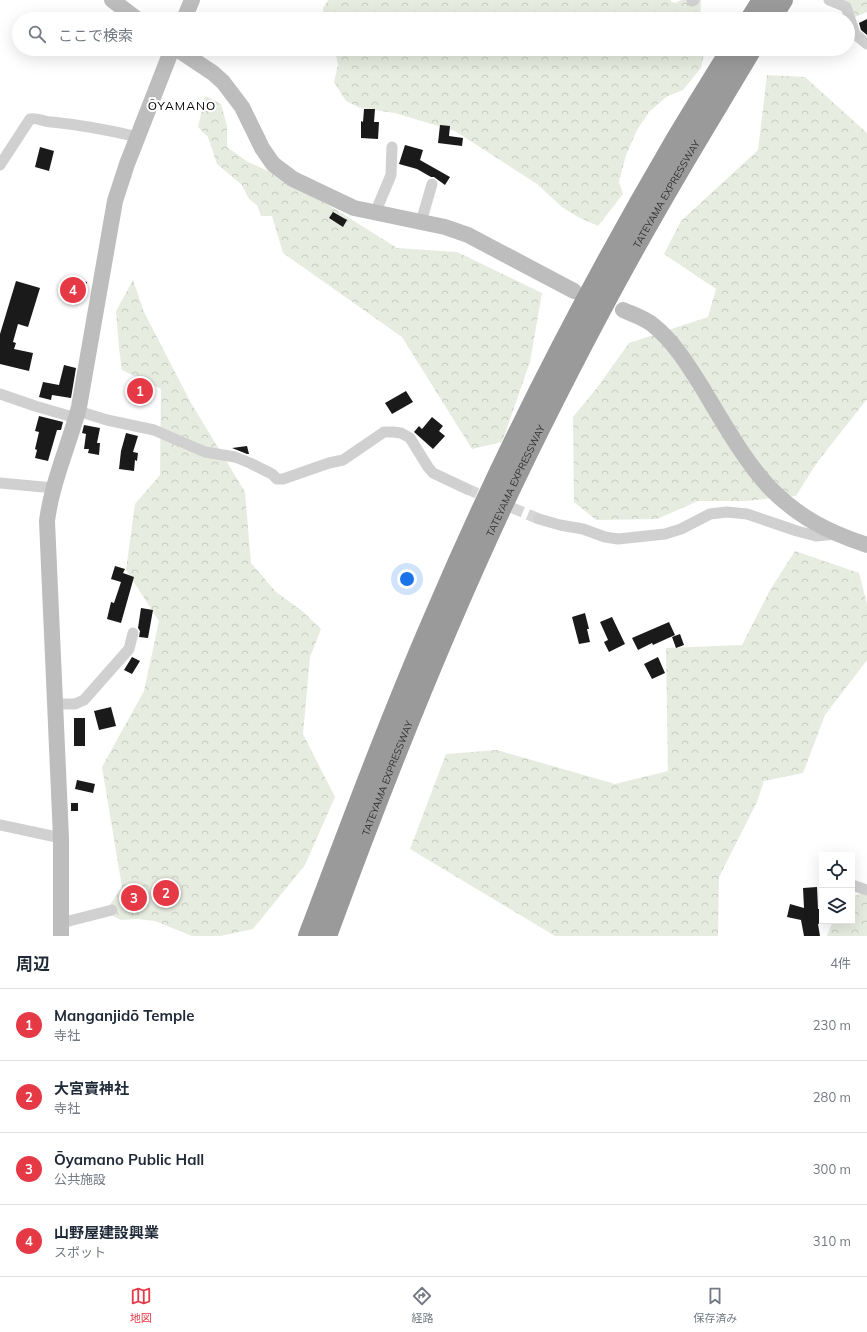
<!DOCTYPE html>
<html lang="ja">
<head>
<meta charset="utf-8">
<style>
  :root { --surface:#fff; --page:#f2f2f3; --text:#1f2937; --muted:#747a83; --line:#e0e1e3; --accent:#e63946 }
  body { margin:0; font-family:Mulish,"Noto Sans JP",sans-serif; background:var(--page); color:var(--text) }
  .controls { position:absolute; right:12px; bottom:12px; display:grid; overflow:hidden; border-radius:0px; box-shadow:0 4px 16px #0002 }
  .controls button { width:36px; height:36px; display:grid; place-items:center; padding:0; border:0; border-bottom:1px solid var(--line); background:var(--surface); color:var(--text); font:20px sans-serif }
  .you { position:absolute; left:407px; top:579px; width:14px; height:14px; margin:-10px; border:3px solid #fff; border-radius:50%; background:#1a73e8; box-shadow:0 0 0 6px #1a73e833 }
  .badge { display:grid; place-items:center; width:26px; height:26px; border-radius:50%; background:var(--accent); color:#fff; font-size:13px; font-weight:700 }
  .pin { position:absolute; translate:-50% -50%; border:2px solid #fff; box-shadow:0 1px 4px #0006 }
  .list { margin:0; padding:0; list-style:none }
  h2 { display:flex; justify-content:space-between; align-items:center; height:52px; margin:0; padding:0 16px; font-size:17px }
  h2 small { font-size:13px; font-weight:400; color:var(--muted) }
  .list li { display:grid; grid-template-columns:26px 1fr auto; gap:12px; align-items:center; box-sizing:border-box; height:72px; padding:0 16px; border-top:1px solid var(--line) }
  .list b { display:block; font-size:15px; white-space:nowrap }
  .list p { margin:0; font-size:13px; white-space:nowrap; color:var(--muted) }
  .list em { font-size:13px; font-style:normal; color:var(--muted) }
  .icon { flex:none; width:22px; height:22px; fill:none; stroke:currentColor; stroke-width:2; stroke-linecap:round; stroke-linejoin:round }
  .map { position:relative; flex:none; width:867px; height:936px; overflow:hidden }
  .search { position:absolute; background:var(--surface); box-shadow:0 4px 16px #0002; left:12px; right:12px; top:12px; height:44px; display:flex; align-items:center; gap:10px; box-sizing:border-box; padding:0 14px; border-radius:22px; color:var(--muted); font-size:15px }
  .sheet { height:340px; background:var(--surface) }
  nav { display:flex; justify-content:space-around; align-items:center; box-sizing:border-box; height:56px; border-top:1px solid var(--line); background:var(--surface); font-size:11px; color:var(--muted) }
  nav a { display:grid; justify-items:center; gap:2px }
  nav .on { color:var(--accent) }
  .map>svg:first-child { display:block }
  .forest { fill:url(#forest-crowns) }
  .building { fill:#1a1a1a }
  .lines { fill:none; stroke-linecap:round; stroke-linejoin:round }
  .street-tunnel { stroke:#d6d6d6; stroke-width:11; stroke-dasharray:11 5.5; stroke-linecap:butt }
  .street { stroke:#d0d0d0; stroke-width:11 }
  .secondary { stroke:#bdbdbd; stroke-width:16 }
  .highway { stroke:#9a9a9a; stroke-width:20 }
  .labels { text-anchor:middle; stroke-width:4; stroke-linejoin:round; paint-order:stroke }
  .street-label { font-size:10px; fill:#333; stroke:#fff }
  .quarter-label { font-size:12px; letter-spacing:1px; fill:#000; stroke:#fff }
</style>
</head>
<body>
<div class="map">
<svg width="867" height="936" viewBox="0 0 867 936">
  <defs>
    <pattern id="forest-crowns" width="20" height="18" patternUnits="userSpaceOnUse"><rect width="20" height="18" fill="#e6ecdf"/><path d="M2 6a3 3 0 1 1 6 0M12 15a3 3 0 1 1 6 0" fill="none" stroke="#c6cbc0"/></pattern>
  </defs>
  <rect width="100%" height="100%" fill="#fff"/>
  <g class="forest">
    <polygon points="328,0 670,0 672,2 675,3 681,0 701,0 700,19 324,19 323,8"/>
    <polygon points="838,0 867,0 867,12 855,17 849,5"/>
    <polygon points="335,49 705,49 701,68 683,90 666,97 649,112 637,130 626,155 619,182 623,194 598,226 578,217 562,207 537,184 455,131 395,113 360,108 346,101 334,82 338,65"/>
    <polygon points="767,75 805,77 867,133 867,399 816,464 796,496 745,501 698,501 657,519 596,520 574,502 573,417 596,389 629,343 708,317 716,289 664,254 681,221 758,150"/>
    <polygon points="205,96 221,104 227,126 227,147 248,162 282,177 311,194 397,248 457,252 542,293 530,362 502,442 472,449 402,337 283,253 272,216 261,216 257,205 249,199 242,185 217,164 208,137 198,127"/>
    <polygon points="133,280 144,312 191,403 245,492 251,563 276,592 302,611 321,629 310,657 303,734 335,797 305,865 253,929 220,936 192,936 155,921 137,919 121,920 111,915 109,906 122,887 102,767 144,691 159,621 126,570 135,504 160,475 161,389 122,370 119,348 116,311"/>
    <polygon points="795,551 859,573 867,604 867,660 825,715 803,773 764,781 757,802 719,877 718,936 555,936 410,849 446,754 497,750 615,784 668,771 666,648 742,645 770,590"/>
    <polygon points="867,893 867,936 827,936 833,921 852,921 852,896"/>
  </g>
  <g class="building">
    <polygon points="867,19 867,35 861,30 859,23"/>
    <polygon points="364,109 375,109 374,122 379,122 378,139 361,138 361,121 363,122"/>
    <polygon points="440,125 450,126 449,136 463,138 462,146 438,143"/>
    <polygon points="405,145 423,150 420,160 450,177 445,185 434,177 431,177 417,169 399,164"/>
    <polygon points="40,147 54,151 49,171 35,167"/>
    <polygon points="333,212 347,220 343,227 329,218"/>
    <polygon points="66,279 87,282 84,300 76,299 76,304 67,303 68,297 59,294 61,284 65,285"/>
    <polygon points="16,281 40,288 28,327 18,324 13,342 16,343 14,349 33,353 29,371 0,364 0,334"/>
    <polygon points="64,365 76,368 71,398 52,395 51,400 39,397 43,382 59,385"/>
    <polygon points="406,391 413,402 392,414 385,403"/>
    <polygon points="39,416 63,422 61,430 57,430 48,461 35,458 37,450 35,449 39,432 35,431"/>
    <polygon points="432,417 443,426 439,431 445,436 433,449 414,432 419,426 422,429"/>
    <polygon points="84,425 100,428 97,443 100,443 99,455 88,453 89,449 84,449 86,434 82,433"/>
    <polygon points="126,433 138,436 133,452 138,453 137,461 135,460 134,471 119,469 121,451"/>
    <polygon points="247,446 249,454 247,454 232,448"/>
    <polygon points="115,566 125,569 123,573 134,577 121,623 107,619 111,602 114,603 121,582 111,579"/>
    <polygon points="141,608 153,610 148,638 139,637 140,631 138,628"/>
    <polygon points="585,613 589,629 587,629 590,642 579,644 572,617"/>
    <polygon points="612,617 625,644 609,652 604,642 608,640 600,622"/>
    <polygon points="669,622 675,635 653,645 652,643 638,650 632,638"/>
    <polygon points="680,634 684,645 676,648 672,637"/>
    <polygon points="132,657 140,661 132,674 124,670"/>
    <polygon points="658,657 665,673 652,679 644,664"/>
    <polygon points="111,707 116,726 99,730 94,711"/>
    <rect x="74" y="718" width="11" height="28"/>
    <polygon points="77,780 95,784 93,793 75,789"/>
    <rect x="71" y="803" width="7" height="8"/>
    <polygon points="817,887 818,909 822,909 822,923 818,924 820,936 804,936 801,920 787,917 790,904 804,908 803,888"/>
    <polygon points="162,891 169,891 170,898 163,899"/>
    <polygon points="141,893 143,901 127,903 126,895"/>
  </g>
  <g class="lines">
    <polyline class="street-tunnel" points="467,489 539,519"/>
    <g class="street">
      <polyline points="829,0 846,7 855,34 867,44"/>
      <polyline points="692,1 694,0"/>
      <path d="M 0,165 L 30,119 C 37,117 44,122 52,122 C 81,125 109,130 138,137"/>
      <polyline points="375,213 391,175 392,147"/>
      <polyline points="421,222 432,184"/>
      <polyline points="0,394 35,406 76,418"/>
      <polyline points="78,411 107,420 154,430 205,452 235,457 250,463 272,474 277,479 283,479 329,463 343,460 384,432 393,432 401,433 410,438 428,467 433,473 467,489"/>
      <polyline points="0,483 54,488"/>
      <polyline points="539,519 560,525 583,529 605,537 618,539 665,534 681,529 710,514 727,512 747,514 797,531 816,536 836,534"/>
      <polyline points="55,704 75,704 84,700 129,649 133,633"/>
      <polyline points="0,825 61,838"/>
      <polyline points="852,885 867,890"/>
      <polyline points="61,921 69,921 112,910"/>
    </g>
    <g class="secondary">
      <polyline points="112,0 137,19"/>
      <polyline points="184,19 192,0"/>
      <polyline points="177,49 213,73 223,82 242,107 262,148 273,164 293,179 354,208 445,227 468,235 574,291"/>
      <path d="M 623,310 C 632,314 645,318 653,325 C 673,341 686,362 700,384 C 720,417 743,459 769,487 C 798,517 828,532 867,545"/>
      <path d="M 61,936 L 61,838 L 47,521 C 52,482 69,445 79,407 L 115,201 L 127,164 L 172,49"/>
    </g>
    <g class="highway">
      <polyline points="750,19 762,0"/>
      <polyline points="771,19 783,0"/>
      <path d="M 308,936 C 349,828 389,720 435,614 C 504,452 585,294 674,142 C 693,110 712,80 731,49"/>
      <path id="s1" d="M 327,936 C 387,772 452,608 529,451 C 569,370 611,289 656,211 C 687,156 720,103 752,49"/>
    </g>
  </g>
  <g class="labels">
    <g class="street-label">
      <text dy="4" stroke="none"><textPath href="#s1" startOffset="817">TATEYAMA EXPRESSWAY</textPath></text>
      <text dy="4" stroke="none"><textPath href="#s1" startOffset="493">TATEYAMA EXPRESSWAY</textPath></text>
      <text dy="4" stroke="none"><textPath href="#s1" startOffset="169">TATEYAMA EXPRESSWAY</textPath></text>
    </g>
    <g class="quarter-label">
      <text x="182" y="110">ŌYAMANO</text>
    </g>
  </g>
</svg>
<div class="controls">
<button><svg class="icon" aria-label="locate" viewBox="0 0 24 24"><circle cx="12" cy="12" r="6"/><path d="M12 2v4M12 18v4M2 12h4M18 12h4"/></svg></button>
<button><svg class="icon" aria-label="layers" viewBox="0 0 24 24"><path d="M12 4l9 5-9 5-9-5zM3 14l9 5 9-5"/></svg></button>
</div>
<div class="you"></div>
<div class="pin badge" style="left:140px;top:391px">1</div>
<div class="pin badge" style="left:166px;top:893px">2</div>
<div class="pin badge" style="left:134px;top:898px">3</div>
<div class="pin badge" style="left:73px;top:290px">4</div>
<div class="search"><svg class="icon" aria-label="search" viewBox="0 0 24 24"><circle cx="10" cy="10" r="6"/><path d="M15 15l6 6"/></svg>ここで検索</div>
</div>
<section class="sheet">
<h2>周辺<small>4件</small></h2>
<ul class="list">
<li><span class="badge">1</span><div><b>Manganjidō Temple</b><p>寺社</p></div><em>230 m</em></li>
<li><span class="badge">2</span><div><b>大宮賣神社</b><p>寺社</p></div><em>280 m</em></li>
<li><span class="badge">3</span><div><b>Ōyamano Public Hall</b><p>公共施設</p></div><em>300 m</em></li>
<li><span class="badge">4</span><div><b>山野屋建設興業</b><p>スポット</p></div><em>310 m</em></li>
</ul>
</section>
<nav>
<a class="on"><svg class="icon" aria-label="map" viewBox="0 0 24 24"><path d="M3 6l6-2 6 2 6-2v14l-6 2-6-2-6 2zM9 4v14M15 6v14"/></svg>地図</a>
<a><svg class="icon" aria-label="directions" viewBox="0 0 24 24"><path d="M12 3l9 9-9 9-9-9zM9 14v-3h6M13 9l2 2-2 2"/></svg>経路</a>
<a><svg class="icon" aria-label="saved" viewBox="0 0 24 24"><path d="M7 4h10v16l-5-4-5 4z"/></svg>保存済み</a>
</nav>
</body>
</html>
